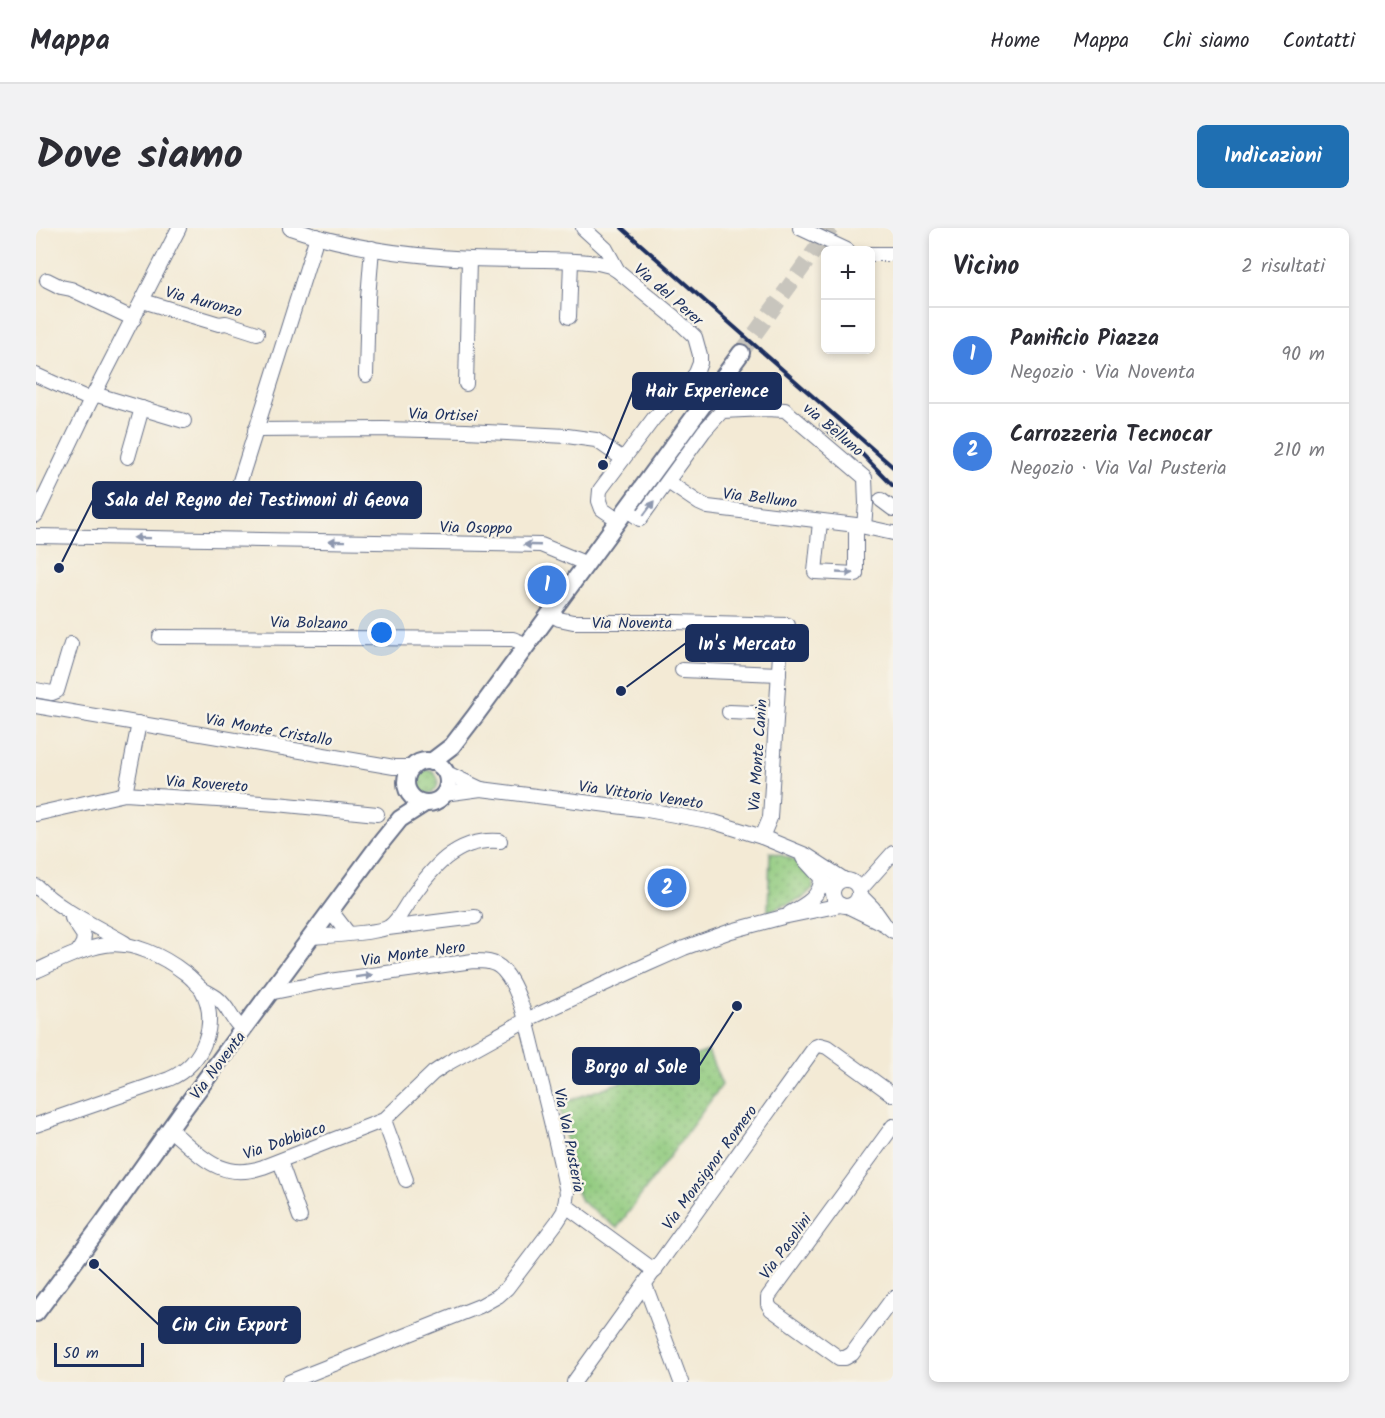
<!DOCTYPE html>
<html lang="it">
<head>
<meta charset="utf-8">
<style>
  :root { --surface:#fff; --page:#f2f2f3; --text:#2b2b33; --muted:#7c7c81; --line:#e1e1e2; --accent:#1f6fb2 }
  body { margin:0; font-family:Kalam,sans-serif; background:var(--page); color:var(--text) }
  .controls { position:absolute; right:18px; top:18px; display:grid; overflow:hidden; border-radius:9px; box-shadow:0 3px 9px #0003 }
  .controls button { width:54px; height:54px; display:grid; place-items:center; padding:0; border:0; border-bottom:2px solid var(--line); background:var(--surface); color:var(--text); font:30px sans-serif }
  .scale { position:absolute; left:18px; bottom:15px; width:90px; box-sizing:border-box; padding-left:6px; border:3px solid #1b2f5e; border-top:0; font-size:16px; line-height:21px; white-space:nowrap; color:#1b2f5e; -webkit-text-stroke:4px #f7f3e8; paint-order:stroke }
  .you { position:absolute; left:346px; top:405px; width:21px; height:21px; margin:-15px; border:4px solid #fff; border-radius:50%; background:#1a73e8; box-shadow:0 0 0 9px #1a73e833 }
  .badge { display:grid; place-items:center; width:39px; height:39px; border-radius:50%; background:var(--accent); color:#fff; font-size:20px; font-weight:700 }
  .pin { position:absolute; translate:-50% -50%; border:3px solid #fff; box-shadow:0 2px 6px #0006 }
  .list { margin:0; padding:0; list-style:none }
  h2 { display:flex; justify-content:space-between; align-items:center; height:78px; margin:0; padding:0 24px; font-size:26px }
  h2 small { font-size:20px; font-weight:400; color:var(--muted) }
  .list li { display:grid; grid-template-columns:39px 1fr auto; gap:18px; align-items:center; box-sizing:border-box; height:96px; padding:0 24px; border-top:2px solid var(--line) }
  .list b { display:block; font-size:22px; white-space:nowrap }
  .list p { margin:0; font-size:20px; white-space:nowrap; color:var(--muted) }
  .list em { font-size:20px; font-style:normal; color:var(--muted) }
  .map { position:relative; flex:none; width:857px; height:1154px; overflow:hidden; border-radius:9px }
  header { display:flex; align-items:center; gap:36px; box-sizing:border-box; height:84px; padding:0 30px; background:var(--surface); border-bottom:2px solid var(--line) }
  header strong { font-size:28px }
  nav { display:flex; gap:33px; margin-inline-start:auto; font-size:21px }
  .intro { display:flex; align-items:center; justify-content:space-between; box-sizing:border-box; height:144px; padding:0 36px }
  h1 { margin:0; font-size:42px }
  .button { padding:15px 27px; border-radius:9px; background:var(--accent); color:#fff; font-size:21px; font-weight:700 }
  main { display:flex; gap:36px; padding:0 36px }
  aside { flex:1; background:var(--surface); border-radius:9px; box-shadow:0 3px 9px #0003 }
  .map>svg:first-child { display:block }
  .grass { fill:url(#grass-dots); stroke:#567c6e; stroke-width:1.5 }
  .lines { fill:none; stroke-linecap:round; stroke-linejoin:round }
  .tertiary-tunnel { stroke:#c8c5bd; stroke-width:16; stroke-dasharray:16 8; stroke-linecap:butt }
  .minor-casing { stroke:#677088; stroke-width:16 }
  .tertiary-casing { stroke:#677088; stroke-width:20 }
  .minor { stroke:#fff; stroke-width:14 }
  .tertiary { stroke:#fff; stroke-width:16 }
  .rail { stroke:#1b2f5e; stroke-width:4 }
  .oneway { fill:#8d97ae }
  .labels { text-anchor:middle; stroke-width:5; stroke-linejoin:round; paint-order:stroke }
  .street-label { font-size:16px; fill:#1b2f5e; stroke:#f7f3e8 }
  .leader { fill:none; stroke:#1b2f5e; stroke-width:2 }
  .callout-dot { fill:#1b2f5e; stroke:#f7f3e8; stroke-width:2 }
  .callout { fill:#1b2f5e; stroke:#1b2f5e; stroke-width:2 }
  .callout-label { font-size:18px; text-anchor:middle; font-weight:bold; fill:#fff }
</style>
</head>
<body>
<header>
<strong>Mappa</strong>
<nav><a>Home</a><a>Mappa</a><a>Chi siamo</a><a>Contatti</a></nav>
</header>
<div class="intro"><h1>Dove siamo</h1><a class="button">Indicazioni</a></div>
<main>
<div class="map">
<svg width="857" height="1154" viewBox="0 0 857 1154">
  <defs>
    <pattern id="grass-dots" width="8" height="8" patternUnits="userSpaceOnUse" patternTransform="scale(1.5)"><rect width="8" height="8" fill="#90ca7e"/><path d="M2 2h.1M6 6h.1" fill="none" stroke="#75a46a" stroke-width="1.8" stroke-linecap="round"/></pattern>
  </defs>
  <rect width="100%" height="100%" fill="#f7f3e8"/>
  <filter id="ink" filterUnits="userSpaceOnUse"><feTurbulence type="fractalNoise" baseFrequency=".0167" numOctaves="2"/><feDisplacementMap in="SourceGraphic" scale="12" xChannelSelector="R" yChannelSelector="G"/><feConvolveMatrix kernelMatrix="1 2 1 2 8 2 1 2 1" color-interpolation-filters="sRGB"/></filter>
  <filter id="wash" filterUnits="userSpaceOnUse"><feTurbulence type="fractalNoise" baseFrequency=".008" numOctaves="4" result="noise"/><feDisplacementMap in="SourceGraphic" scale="24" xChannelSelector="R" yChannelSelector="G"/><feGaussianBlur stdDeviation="1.35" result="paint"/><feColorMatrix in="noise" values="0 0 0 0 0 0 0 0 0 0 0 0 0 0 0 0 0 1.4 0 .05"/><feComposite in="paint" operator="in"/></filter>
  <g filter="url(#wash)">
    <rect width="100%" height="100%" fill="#f3ead5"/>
    <g class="grass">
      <circle cx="390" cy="554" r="12"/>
      <path d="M 734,624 C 753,629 780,636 777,660 L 766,671 L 732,683 Z"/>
      <polygon points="672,823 686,857 581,1000 545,973 541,964 523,876"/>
    </g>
  </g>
  <g filter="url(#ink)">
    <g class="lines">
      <polyline class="tertiary-tunnel" points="705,125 795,0"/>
      <defs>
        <g id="minor">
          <path d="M 254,0 C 311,20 374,28 434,31 C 477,33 520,30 562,35 L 574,38 L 582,43 L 638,89 L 659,109 L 664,127 L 664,135 L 660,145 L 648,161 L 618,190 L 564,262 L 563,273 L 566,281 L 582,292"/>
          <polyline points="547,0 570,21 582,43"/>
          <polyline points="764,0 811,22"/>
          <polyline points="834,26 857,26"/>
          <polyline points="11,52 25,59 35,61 98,91"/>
          <polyline points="107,73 183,96 190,95 221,105"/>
          <polyline points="533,89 535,33"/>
          <polyline points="0,147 55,172"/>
          <polyline points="330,147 332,70 336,20"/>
          <polyline points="430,156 433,31"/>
          <polyline points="58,166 148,193"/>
          <polyline points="219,202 347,201 430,203 531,208 560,212 587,231"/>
          <polyline points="92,229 106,180"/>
          <polyline points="204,253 281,8"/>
          <polyline points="632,254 663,275 672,279 820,297 857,305"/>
          <polyline points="845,272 857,281"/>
          <polyline points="590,281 604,291 668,203 686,183 730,181 749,182 829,250 830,276 828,298"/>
          <polyline points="0,287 55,172 143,0"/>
          <polyline points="784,294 779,344 820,346 820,297"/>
          <polyline points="0,308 505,317 551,336"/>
          <polyline points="514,386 523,391 537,394 638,394 752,397"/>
          <polyline points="124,409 477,411 491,417"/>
          <polyline points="646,442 743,446"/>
          <polyline points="0,462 16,465 21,463 35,416"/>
          <polyline points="0,478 358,539 377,539"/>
          <polyline points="693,484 740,486"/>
          <polyline points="409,544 445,561"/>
          <polyline points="89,566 103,495"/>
          <polyline points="408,566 445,561 611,582 678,594 726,609 772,628 809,652"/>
          <polyline points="0,586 89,566 241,576 341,586"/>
          <polyline points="726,609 734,590 744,426"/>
          <polyline points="767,630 797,663"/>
          <circle cx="810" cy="665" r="13"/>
          <path d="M 0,658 C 27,684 58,697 89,715"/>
          <polyline points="823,663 857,625"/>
          <polyline points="823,666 837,680 847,694"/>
          <polyline points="811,678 848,696 857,703"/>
          <polyline points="295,683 312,705"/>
          <path d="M 754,685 C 769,677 786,668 785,649"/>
          <polyline points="36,690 48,708 47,715 42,724"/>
          <polyline points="352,700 439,689"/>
          <path d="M 275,709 C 290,708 343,705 353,699 C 362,693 367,682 373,673 C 395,641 420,609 464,613"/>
          <path d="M 0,743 C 22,733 45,721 69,717 C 97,713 127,728 149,745 C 155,749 160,756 166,761 C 171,764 177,767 181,770 C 194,780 194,792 207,801"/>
          <path d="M 233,765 L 293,753 L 437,733 C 448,733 459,733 467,742 C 486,762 495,813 502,840 C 512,882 523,923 531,965 L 528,983 L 521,994 L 471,1060 L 462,1068 L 444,1078 L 253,1154"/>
          <polyline points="348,892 370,952"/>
          <path d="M 0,897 L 133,851 C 168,836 184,794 165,760"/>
          <polyline points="857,898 732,1069 732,1076 735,1081 803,1130 809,1130 816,1126 857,1070"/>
          <path d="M 133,901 C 165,927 184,954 227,939 L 348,892 L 397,845 L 412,835 L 490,792 L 612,736 L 648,720 L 695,703 L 747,689 L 805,677"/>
          <polyline points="244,933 264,989"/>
          <polyline points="529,977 619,1043"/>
          <polyline points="609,1057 645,1154"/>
          <polyline points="538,1154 779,819 784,817 791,819 857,867"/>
        </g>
        <g id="tertiary">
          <circle cx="391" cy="554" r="21"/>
          <polyline points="395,534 416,518 439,488 705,125"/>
          <polyline points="0,1085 67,995 147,882 343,617 364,591 389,575"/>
        </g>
      </defs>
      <use href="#minor" class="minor-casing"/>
      <use href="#tertiary" class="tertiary-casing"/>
      <use href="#minor" class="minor"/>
      <use href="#tertiary" class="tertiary"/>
      <g class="rail">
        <polyline points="586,0 857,239"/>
        <polyline points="797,196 857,258"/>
        <polyline points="785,197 802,211"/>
      </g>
    </g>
    <defs><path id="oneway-solid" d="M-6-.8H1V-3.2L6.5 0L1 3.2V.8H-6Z" transform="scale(1.5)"/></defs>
    <g class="oneway">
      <use href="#oneway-solid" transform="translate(613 280) rotate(-53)"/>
      <use href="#oneway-solid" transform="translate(106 310) rotate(-179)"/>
      <use href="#oneway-solid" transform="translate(301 313) rotate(-179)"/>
      <use href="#oneway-solid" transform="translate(496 317) rotate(-178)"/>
      <use href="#oneway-solid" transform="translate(809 345) rotate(3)"/>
      <use href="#oneway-solid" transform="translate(328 748) rotate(-8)"/>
    </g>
  </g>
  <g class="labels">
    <g class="street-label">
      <text transform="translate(633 66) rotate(41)" y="6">Via del Perer</text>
      <text transform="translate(168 73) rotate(15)" y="6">Via Auronzo</text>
      <text transform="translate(407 186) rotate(2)" y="6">Via Ortisei</text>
      <text transform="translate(798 201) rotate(40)" y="6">via Belluno</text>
      <text transform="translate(724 269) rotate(7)" y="6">Via Belluno</text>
      <text transform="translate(440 299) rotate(1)" y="6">Via Osoppo</text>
      <text transform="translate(273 394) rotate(1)" y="6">Via Bolzano</text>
      <text x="596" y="400">Via Noventa</text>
      <text transform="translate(233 501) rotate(10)" y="6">Via Monte Cristallo</text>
      <text transform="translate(721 527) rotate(-86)" y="6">Via Monte Canin</text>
      <text transform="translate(171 555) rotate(4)" y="6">Via Rovereto</text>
      <text transform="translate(605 566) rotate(8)" y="6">Via Vittorio Veneto</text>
      <text transform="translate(377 725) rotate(-8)" y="6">Via Monte Nero</text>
      <text transform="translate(181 837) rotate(-53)" y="6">Via Noventa</text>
      <text transform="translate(248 912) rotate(-19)" y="6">Via Dobbiaco</text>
      <text transform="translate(534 912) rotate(79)" y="6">Via Val Pusteria</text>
      <text transform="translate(673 939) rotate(-54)" y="6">Via Monsignor Romero</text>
      <text transform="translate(749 1018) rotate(-54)" y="6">Via Pasolini</text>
    </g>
  </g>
  <path class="leader" d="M567 237L597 163M23 340L57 272M585 463L650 415M701 778L663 838M58 1036L123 1097"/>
  <g class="callout-dot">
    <circle cx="567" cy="237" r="6"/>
    <circle cx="23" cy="340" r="6"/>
    <circle cx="585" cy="463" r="6"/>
    <circle cx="701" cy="778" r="6"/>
    <circle cx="58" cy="1036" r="6"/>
  </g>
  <g class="callout">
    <rect x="597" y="145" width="148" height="36" rx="6"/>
    <rect x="57" y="254" width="328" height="36" rx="6"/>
    <rect x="650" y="397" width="122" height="36" rx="6"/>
    <rect x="537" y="820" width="126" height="36" rx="6"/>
    <rect x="123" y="1079" width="141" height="36" rx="6"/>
  </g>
  <g class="callout-label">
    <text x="671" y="169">Hair Experience</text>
    <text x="221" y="278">Sala del Regno dei Testimoni di Geova</text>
    <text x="711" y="422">In's Mercato</text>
    <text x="600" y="845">Borgo al Sole</text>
    <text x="194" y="1103">Cin Cin Export</text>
  </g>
</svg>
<div class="controls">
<button>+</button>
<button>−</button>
</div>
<div class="scale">50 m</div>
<div class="you"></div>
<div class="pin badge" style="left:511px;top:357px;background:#3f7fe0">1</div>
<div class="pin badge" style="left:631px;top:660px;background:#3f7fe0">2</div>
</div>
<aside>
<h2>Vicino<small>2 risultati</small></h2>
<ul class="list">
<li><span class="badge" style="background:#3f7fe0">1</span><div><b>Panificio Piazza</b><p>Negozio · Via Noventa</p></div><em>90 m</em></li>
<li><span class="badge" style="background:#3f7fe0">2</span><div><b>Carrozzeria Tecnocar</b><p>Negozio · Via Val Pusteria</p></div><em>210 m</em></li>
</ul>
</aside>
</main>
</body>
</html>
